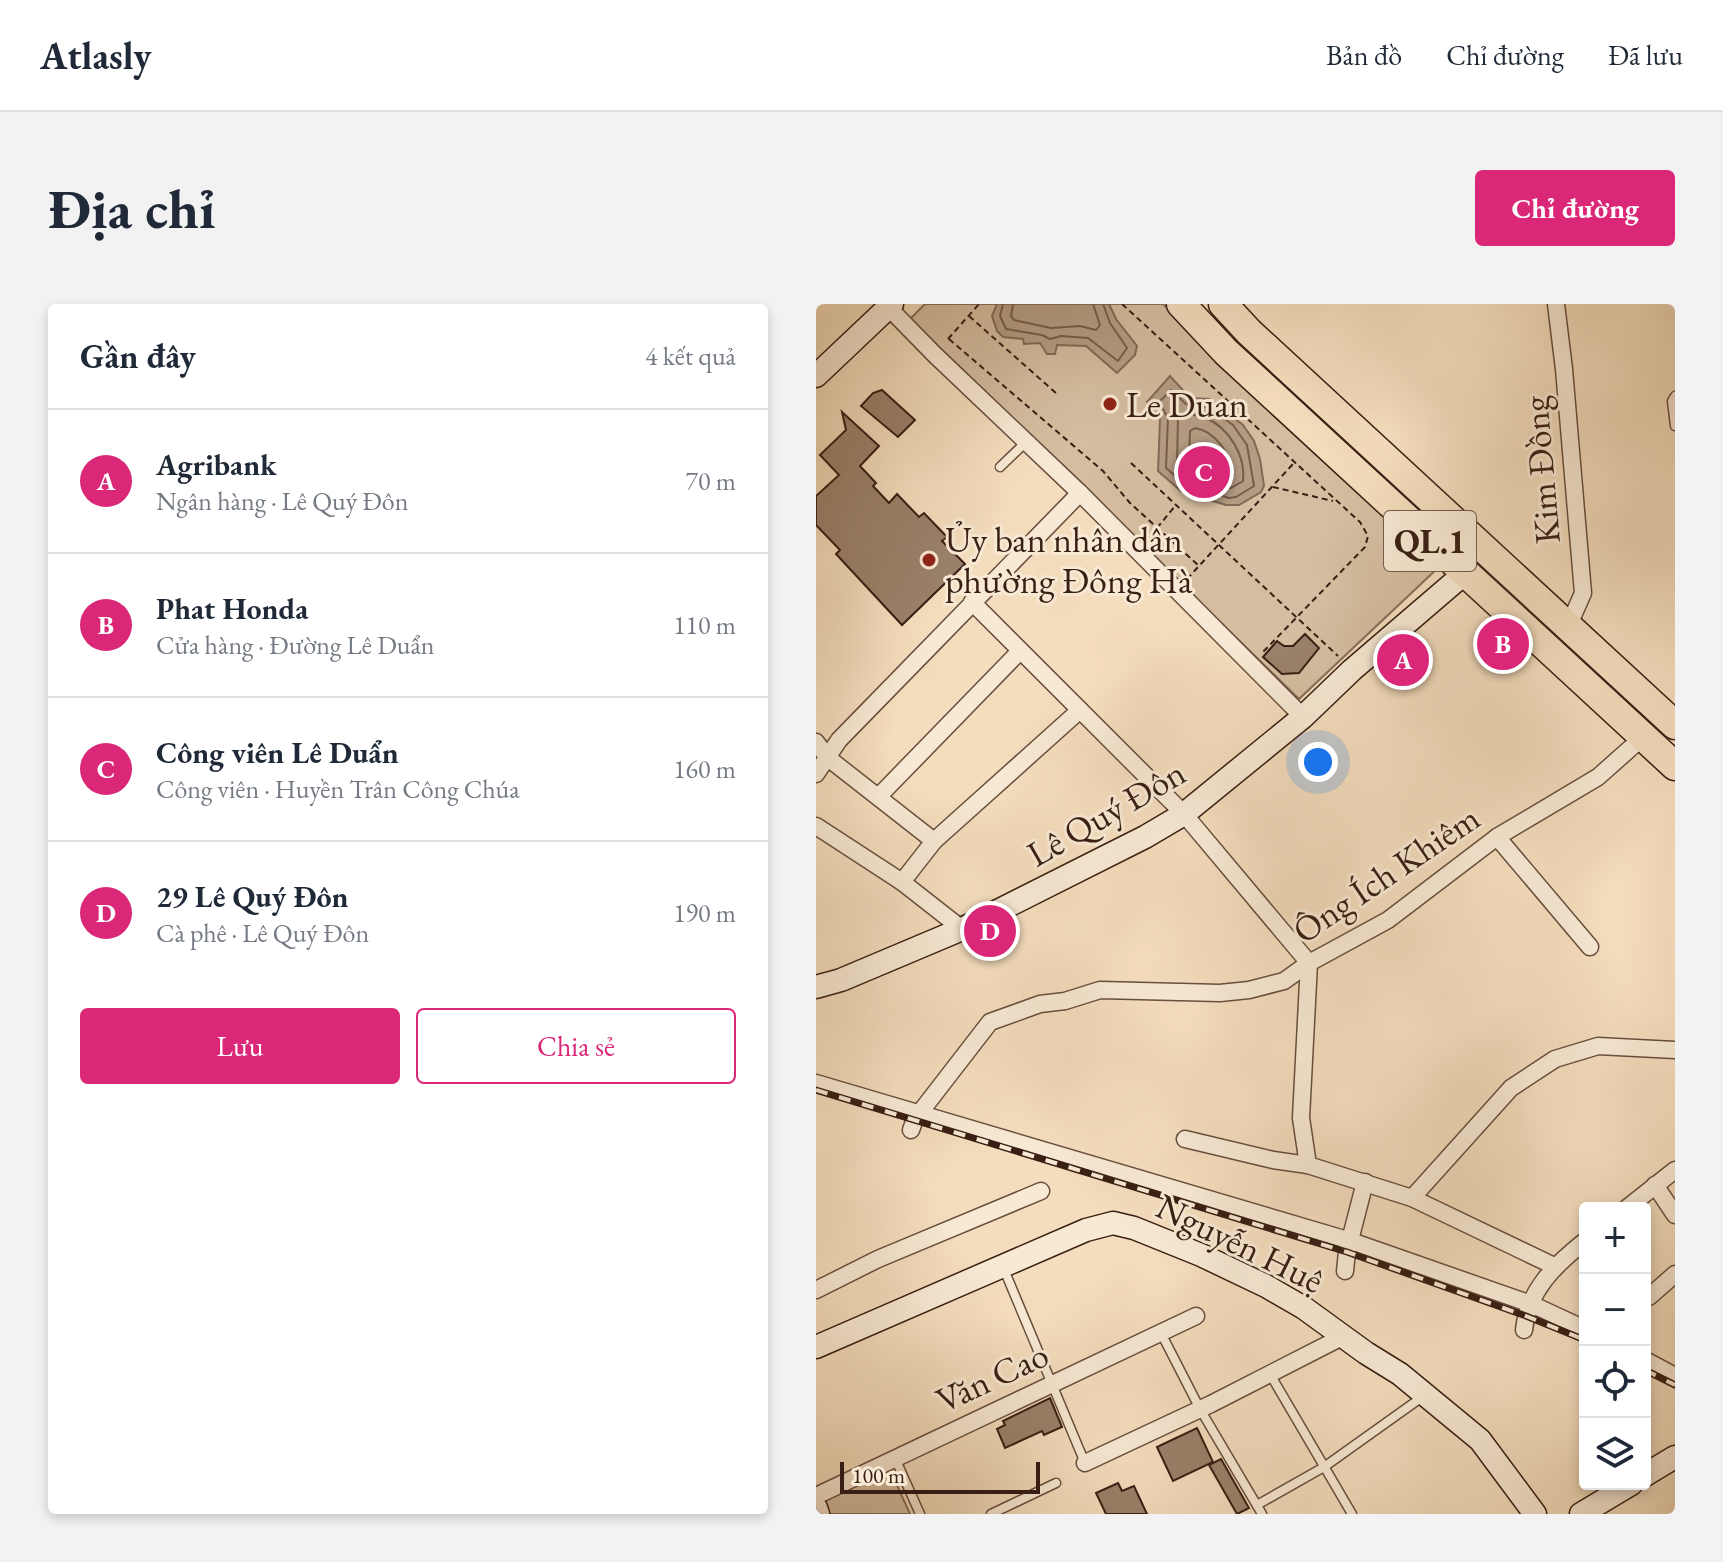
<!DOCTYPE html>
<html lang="vi">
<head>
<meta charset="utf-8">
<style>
	:root { --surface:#fff; --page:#f2f2f3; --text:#1f2937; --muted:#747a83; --line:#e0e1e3; --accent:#db2777 }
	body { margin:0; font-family:"EB Garamond",serif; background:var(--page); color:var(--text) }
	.controls { position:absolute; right:24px; bottom:24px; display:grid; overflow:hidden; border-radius:8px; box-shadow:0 4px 12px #0003 }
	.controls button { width:72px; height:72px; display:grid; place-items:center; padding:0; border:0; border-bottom:2px solid var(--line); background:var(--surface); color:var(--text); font:40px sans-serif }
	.scale { position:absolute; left:24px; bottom:20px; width:200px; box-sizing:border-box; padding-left:8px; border:4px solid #381e13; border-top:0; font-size:22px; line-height:28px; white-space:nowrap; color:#381e13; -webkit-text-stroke:6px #f8e9d4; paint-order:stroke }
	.you { position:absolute; left:502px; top:458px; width:28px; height:28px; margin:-20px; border:6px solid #fff; border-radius:50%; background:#1a73e8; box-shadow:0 0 0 12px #1a73e833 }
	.badge { display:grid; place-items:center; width:52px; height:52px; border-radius:50%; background:var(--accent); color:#fff; font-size:26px; font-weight:700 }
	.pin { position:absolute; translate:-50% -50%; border:4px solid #fff; box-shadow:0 2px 8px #0006 }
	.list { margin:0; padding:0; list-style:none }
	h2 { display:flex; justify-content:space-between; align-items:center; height:104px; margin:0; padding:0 32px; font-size:34px }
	h2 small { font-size:26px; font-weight:400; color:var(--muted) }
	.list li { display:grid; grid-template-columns:52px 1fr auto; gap:24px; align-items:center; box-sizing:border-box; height:144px; padding:0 32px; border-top:2px solid var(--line) }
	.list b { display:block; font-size:30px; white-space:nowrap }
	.list p { margin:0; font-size:26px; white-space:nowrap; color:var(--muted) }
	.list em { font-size:26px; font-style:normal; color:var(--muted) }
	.actions { display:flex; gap:16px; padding:24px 32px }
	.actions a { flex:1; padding:18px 0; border:2px solid var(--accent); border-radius:8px; text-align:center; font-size:28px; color:var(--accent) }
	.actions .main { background:var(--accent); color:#fff }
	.icon { flex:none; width:44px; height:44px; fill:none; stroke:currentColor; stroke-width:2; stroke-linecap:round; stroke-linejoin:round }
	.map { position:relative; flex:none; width:859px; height:1210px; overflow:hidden; border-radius:8px }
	header { display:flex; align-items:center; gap:48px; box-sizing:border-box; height:112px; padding:0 40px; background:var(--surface); border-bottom:2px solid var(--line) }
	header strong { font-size:38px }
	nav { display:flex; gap:44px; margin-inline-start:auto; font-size:28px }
	.intro { display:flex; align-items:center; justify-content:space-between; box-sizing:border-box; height:192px; padding:0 48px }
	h1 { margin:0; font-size:56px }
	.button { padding:20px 36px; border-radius:8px; background:var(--accent); color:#fff; font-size:28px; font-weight:700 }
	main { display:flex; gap:48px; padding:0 48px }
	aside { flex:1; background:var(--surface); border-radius:8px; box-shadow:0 4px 12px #0003 }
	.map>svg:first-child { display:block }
	.green { fill:#d4bda0; stroke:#866e5a; stroke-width:2 }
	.water { fill:#b49c83; stroke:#826a56; stroke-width:2 }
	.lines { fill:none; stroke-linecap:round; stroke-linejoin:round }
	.shore { stroke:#765d4b; stroke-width:2 }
	.building { fill:#9a816b; stroke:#381e13; stroke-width:2 }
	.lane-casing { stroke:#674e3e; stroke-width:11 }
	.street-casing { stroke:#674e3e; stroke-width:19 }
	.secondary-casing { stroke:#381e13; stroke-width:25 }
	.highway-casing { stroke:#381e13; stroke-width:31 }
	.path { stroke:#381e13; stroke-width:2; stroke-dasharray:6 4; stroke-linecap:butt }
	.lane { stroke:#f8e9d4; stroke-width:8 }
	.street { stroke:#f8e9d4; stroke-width:16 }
	.secondary { stroke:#f8e9d4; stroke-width:22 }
	.highway { stroke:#f4ddbd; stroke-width:28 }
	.rail-casing { stroke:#381e13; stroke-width:7 }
	.rail { stroke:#f8e9d4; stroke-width:4; stroke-dasharray:12; stroke-linecap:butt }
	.poi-dot { fill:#8f2418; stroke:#f8e9d4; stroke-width:3 }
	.labels { text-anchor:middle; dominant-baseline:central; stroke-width:6; stroke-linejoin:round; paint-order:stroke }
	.shield { fill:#f8e9d4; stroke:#725b4d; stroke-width:2 }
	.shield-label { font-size:34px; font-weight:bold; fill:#381e13 }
	.poi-label { font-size:36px; fill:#381e13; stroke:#f8e9d4; text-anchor:start }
	.street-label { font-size:36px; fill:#381e13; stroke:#f8e9d4 }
</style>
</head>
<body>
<header>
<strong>Atlasly</strong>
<nav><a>Bản đồ</a><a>Chỉ đường</a><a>Đã lưu</a></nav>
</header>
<div class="intro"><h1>Địa chỉ</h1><a class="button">Chỉ đường</a></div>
<main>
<aside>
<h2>Gần đây<small>4 kết quả</small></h2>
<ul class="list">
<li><span class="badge">A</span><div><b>Agribank</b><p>Ngân hàng · Lê Quý Đôn</p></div><em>70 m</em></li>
<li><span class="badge">B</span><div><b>Phat Honda</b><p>Cửa hàng · Đường Lê Duẩn</p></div><em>110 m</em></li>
<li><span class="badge">C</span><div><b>Công viên Lê Duẩn</b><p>Công viên · Huyền Trân Công Chúa</p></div><em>160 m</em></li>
<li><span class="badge">D</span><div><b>29 Lê Quý Đôn</b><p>Cà phê · Lê Quý Đôn</p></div><em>190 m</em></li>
</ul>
<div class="actions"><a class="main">Lưu</a><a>Chia sẻ</a></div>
</aside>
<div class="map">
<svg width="859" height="1210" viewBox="0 0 859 1210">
	<rect width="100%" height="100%" fill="#f4ddbd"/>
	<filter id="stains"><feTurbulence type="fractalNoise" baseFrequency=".0025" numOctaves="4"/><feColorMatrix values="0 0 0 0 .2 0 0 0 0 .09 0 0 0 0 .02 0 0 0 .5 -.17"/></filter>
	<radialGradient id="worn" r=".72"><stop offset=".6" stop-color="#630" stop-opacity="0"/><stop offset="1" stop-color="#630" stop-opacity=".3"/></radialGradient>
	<!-- green -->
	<g class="green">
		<polygon points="109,0 347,0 624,262 483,395 94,15"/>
		<polygon points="67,1168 76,1170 94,1210 7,1210 8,1198 27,1186"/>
	</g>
	<!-- water -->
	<g class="water">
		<polygon points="181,0 293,0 300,15 321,42 319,51 301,69 270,42 241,41 239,50 231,50 224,39 208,40 207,35 187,33 181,27 176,12"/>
		<polygon points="354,72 374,94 393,95 427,121 438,137 444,155 448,182 445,188 423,201 410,201 365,187 342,167 344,115 331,98"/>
	</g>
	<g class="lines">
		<!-- shore -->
		<g class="shore">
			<polyline points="187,0 184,12 190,25 226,31 234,35 245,32 272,34 302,57 311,44 294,19 287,0"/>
			<polyline points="197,0 195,12 198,16 235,24 264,22 280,26 284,21 277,0"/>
			<polygon points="355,86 370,100 392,103 417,121 431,141 438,182 420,193 413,194 369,180 350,164 352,114 343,98"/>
			<path d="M 364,110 C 372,111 383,110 390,114 C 413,124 430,152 427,177 L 415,184 C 395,177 378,175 361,160 L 362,113 Z"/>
			<path d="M 379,124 C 398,127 417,150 414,169 L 392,166 L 373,155 L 374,127 Z"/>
		</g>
	</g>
	<!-- building -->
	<g class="building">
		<polygon points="66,86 99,116 82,133 45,102 57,89"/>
		<polygon points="26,108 63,142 44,162 60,179 57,182 73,199 81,190 103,213 108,209 131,233 126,237 149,260 86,321 20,250 24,246 0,221 0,192 23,171 4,151 30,126"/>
		<polygon points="489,330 503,344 483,369 466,370 447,353 461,337 468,342 477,342"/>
		<polygon points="234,1094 246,1123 228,1131 226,1127 189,1144 181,1125 189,1121 187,1117"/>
		<polygon points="381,1124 397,1158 357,1177 341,1143"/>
		<polygon points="405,1155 433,1204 421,1210 393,1161"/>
		<polygon points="302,1179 306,1187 318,1182 331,1210 290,1210 280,1189"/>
	</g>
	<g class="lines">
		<!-- lane casing -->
		<g class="lane-casing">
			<g id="lane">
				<polyline points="859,92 856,97 859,122"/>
				<polyline points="184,163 210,138"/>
				<polyline points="187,963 269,1159"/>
				<polyline points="345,1029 384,1105 446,1210"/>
				<polyline points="454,1070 536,1210"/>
				<polyline points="79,1154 104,1210"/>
				<polyline points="441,1201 508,1163 609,1091"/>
				<polyline points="175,1210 240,1179"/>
			</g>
		</g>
		<!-- street casing -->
		<g class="street-casing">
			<g id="street">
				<polyline points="740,0 748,65 767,289 752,323"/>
				<polyline points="72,3 119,51 264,189 487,413"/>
				<polyline points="156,298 368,510 493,659 485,814 492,861 596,894 738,962"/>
				<polyline points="0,438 12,454 118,537"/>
				<polyline points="0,470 23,436 264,189"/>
				<polyline points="63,492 204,347"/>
				<polyline points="0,522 86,578 146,625"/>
				<polyline points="681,533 774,643"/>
				<polyline points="86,578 118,537 264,406"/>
				<polyline points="0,779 535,937 715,1000 769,1025"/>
				<polyline points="95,826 99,815 174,718 224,700 249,697 284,686 404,689 433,686 468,677 493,659 572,616 681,533 782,473 827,433"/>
				<polyline points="369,835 457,856 492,861"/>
				<polyline points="839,881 859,911"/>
				<polyline points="596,894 695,784 739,755 782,742 859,746"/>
				<polyline points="811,904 859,866"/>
				<polyline points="529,967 531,948 549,878"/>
				<polyline points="0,986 62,955 225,887"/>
				<polyline points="833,993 859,970"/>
				<path d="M 708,1026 C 712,986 739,961 769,937"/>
				<polyline points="829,1056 859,1072"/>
				<polyline points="269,1159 395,1100 528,1032"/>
				<polyline points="0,1192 380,1012"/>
			</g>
		</g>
		<!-- secondary casing -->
		<g class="secondary-casing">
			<g id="secondary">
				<polyline points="0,72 76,0"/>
				<polyline points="0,683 25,676 146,625 329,533 368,510 487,413 536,366 649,269"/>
				<polyline points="0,1043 270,926 297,919 318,924 385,951 450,982 488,1004 550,1049 584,1070 664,1136 719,1210"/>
				<polyline points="829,1171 859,1153"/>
				<polyline points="0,1204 2,1210"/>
				<polyline points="765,1210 815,1180"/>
			</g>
		</g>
		<!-- highway casing -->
		<g class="highway-casing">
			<g id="highway">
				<polyline points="365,0 410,48 859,462"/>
				<polyline points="407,0 433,28 859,421"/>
			</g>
		</g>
		<!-- path -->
		<g class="path">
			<polyline points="306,0 544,218 552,232 549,243 446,349"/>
			<polyline points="153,12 240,89"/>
			<polyline points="132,35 163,0"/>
			<polyline points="133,35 287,167 314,199 383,262"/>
			<polyline points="315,159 522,352"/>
			<polyline points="457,183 517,197"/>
			<polyline points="341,224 359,202"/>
			<polyline points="371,275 477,160"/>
		</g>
		<!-- lane -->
		<use href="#lane" class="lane"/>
		<!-- street -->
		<use href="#street" class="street"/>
		<!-- secondary -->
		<use href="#secondary" class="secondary"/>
		<!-- highway -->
		<use href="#highway" class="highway"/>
		<!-- rail casing -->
		<g class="rail-casing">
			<g id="rail">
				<polyline points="0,786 531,948 710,1012 769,1036"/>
				<polyline points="829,1066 859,1081"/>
			</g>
		</g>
		<!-- rail -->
		<use href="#rail" class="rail"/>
	</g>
	<!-- markers -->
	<g class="poi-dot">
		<circle cx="294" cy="100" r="8"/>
		<circle cx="113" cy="256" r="8"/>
	</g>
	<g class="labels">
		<!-- shield labels -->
		<rect class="shield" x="568" y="207" width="92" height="60" rx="6"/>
		<g class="shield-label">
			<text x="614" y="237">QL.1</text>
		</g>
		<!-- poi labels -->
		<g class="poi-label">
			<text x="310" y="100">Le Duan</text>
			<text x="129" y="235">Ủy ban nhân dân<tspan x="129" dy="41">phường Đông Hà</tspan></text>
		</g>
		<!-- street labels -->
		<g class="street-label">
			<text transform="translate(725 166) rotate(-95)">Kim Đồng</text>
			<text transform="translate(290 509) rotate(-30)">Lê Quý Đôn</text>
			<text transform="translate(570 570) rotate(-34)">Ông Ích Khiêm</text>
			<text transform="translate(424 939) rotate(26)">Nguyễn Huệ</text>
			<text transform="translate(176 1073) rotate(-25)">Văn Cao</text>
		</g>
	</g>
	<rect width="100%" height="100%" filter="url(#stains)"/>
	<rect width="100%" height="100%" fill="url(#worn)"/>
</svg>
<div class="controls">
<button>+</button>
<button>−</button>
<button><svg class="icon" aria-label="locate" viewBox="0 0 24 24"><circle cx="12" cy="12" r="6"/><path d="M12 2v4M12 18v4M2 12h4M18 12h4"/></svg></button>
<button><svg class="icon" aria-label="layers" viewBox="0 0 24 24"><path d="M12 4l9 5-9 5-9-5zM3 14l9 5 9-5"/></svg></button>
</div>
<div class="scale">100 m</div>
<div class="you"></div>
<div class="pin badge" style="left:587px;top:356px">A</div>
<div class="pin badge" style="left:687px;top:340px">B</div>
<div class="pin badge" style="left:388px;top:168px">C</div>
<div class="pin badge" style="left:174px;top:627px">D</div>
</div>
</main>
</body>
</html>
